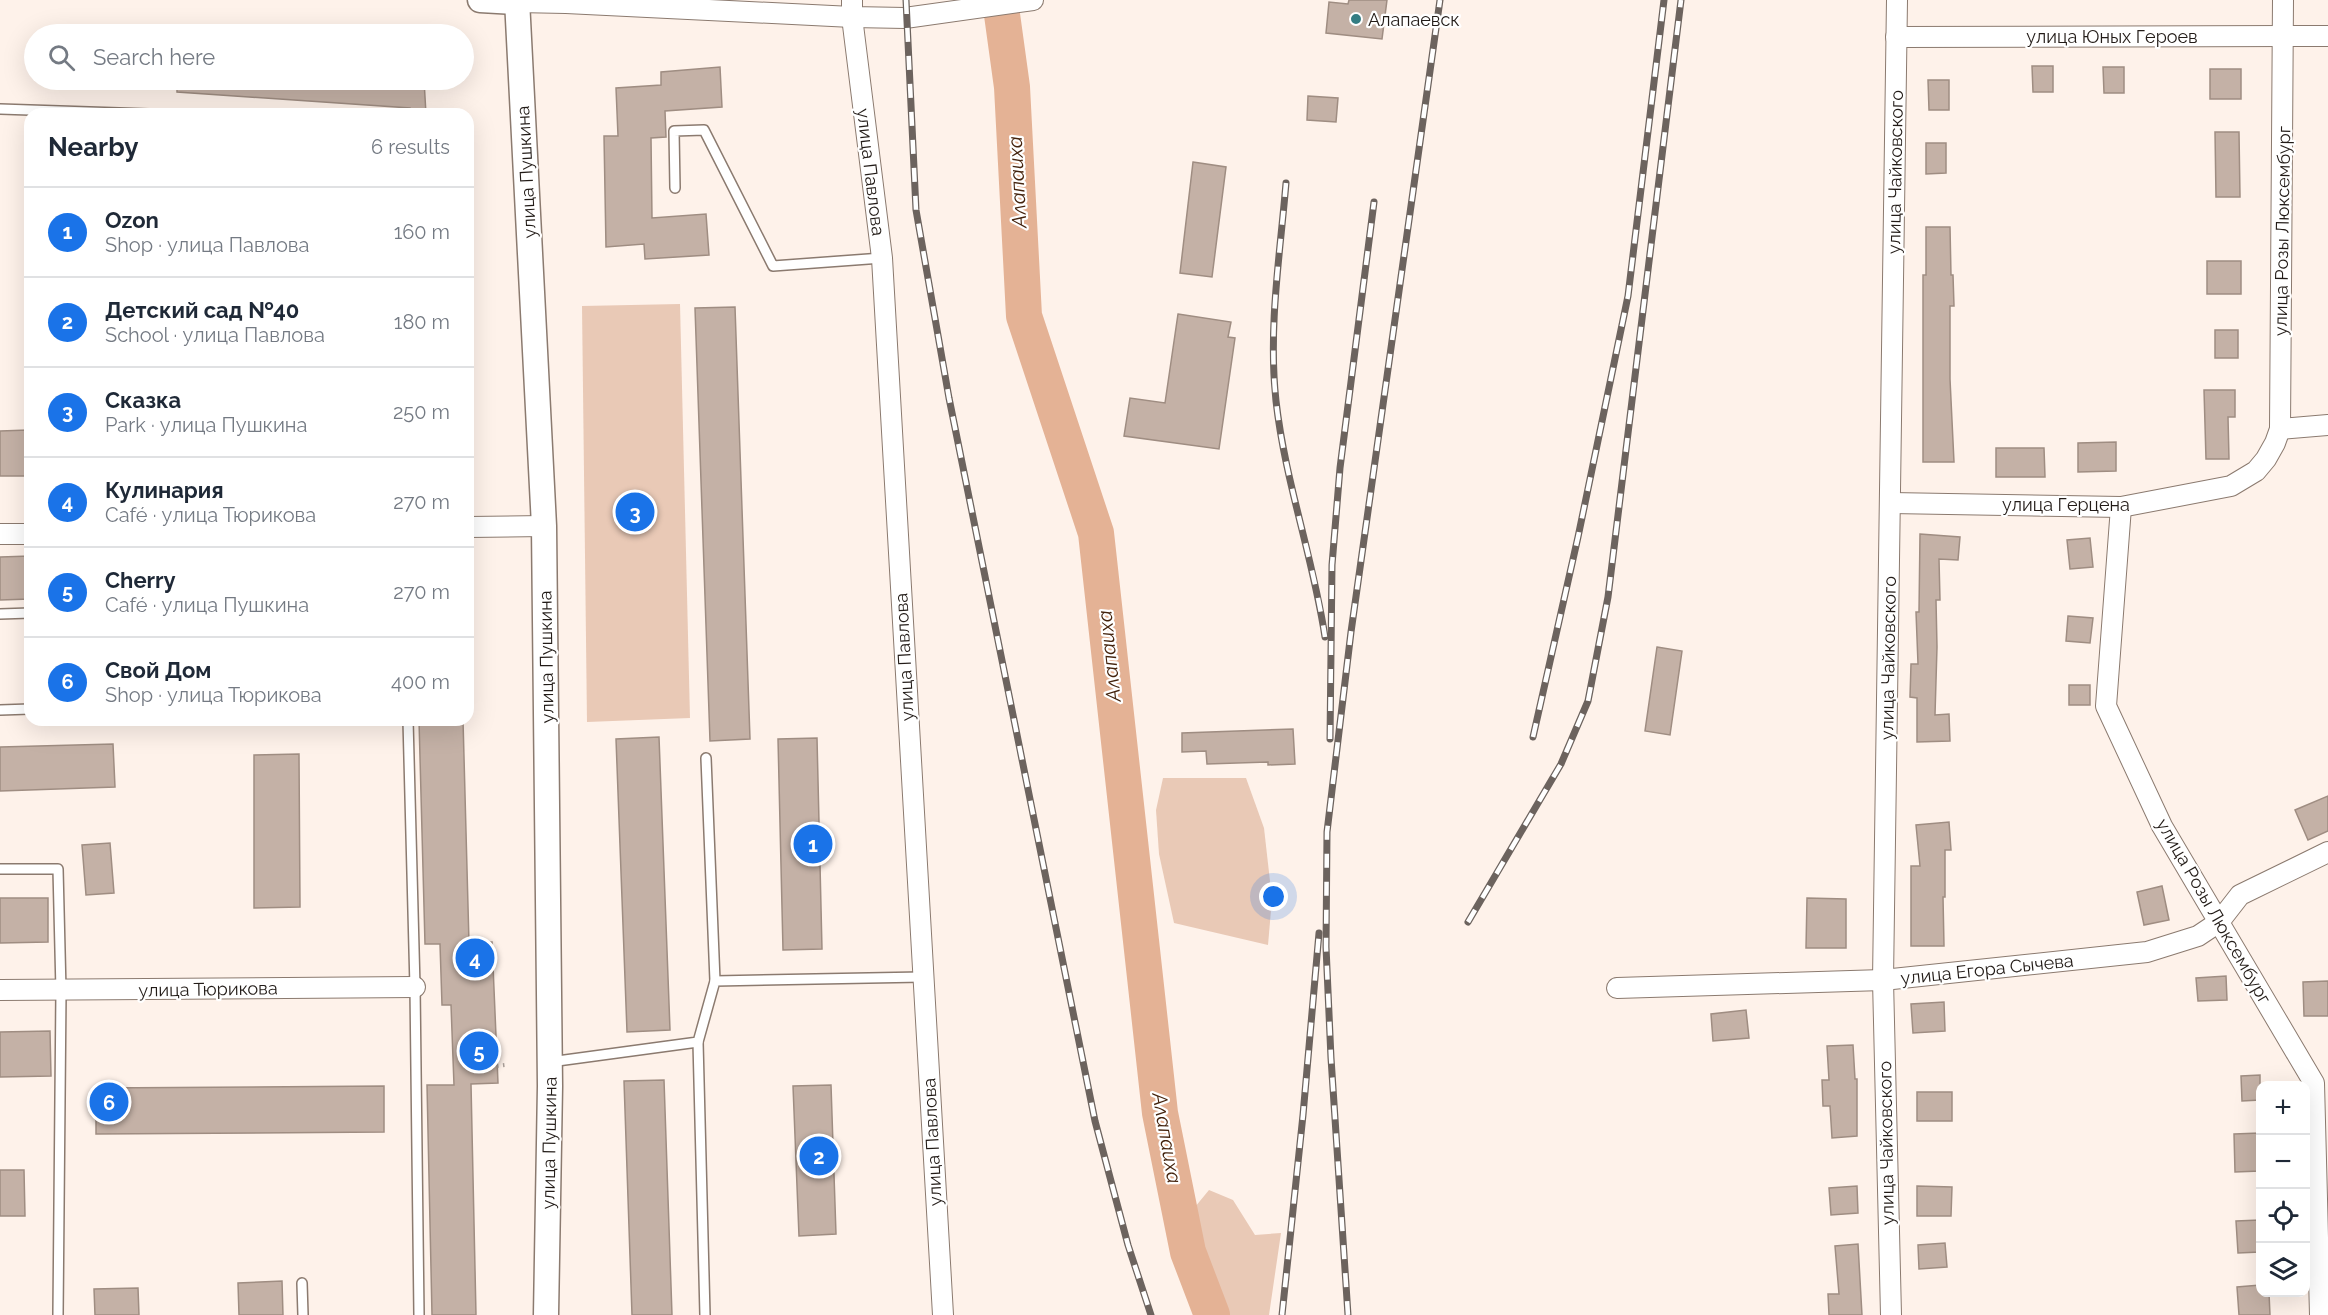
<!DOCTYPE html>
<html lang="en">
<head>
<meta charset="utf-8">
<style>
	:root { --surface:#fff; --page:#f2f2f3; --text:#1f2937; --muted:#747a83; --line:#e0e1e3; --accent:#1a73e8 }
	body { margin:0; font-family:Raleway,sans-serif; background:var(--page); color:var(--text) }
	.controls { position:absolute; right:18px; bottom:18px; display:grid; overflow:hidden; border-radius:12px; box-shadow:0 6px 24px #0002 }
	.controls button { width:54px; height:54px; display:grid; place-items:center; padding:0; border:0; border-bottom:2px solid var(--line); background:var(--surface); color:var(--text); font:30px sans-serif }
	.you { position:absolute; left:1274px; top:897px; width:21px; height:21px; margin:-15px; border:4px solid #fff; border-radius:50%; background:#1a73e8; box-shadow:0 0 0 9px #1a73e833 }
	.badge { display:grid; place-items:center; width:39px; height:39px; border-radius:50%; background:var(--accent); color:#fff; font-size:20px; font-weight:700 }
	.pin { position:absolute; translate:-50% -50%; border:3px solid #fff; box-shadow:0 2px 6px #0006 }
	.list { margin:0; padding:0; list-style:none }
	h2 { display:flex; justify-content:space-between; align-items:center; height:78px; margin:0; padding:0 24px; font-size:26px }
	h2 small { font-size:20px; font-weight:400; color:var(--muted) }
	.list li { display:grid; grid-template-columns:39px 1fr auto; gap:18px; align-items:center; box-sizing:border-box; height:90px; padding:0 24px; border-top:2px solid var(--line) }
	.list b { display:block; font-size:22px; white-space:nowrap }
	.list p { margin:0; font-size:20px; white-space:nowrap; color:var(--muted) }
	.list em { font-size:20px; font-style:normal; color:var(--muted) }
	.icon { flex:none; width:33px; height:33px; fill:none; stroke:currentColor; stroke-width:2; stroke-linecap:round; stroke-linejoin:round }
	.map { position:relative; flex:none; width:2328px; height:1315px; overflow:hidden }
	.search { position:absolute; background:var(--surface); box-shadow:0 6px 24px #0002; left:24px; top:24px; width:450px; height:66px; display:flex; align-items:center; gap:15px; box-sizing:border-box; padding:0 21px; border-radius:33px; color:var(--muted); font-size:22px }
	.panel { position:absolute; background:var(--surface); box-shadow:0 6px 24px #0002; left:24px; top:108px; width:450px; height:618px; border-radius:18px }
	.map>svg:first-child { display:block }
	.green { fill:#e9c9b6 }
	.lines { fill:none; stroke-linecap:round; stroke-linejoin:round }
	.river { stroke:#e4b295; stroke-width:36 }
	.building { fill:#c4b1a6; stroke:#9f8d82; stroke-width:1.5 }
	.service-casing { stroke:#8b7a6f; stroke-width:12 }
	.minor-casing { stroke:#8b7a6f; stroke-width:22 }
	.tertiary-casing { stroke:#8b7a6f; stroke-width:27 }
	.path { stroke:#a89e98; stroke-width:4; stroke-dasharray:1.5 4.5; stroke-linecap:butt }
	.service { stroke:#fff; stroke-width:9 }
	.minor { stroke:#fff; stroke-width:20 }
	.tertiary { stroke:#fff; stroke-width:24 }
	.rail-casing { stroke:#6c635e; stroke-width:7 }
	.rail { stroke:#fff; stroke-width:4.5; stroke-dasharray:14; stroke-linecap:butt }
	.poi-dot { fill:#347d83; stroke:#fff; stroke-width:2 }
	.labels { text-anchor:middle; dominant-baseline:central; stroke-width:4.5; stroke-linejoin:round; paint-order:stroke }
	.poi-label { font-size:18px; fill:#221b17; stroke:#fff; text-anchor:start }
	.street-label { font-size:18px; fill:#221b17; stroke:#fff }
	.water-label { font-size:20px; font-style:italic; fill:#44230d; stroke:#fff }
</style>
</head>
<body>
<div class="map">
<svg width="2328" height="1315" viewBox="0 0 2328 1315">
	<rect width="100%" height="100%" fill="#fef2ea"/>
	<!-- green -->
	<g class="green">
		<polygon points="680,304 690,718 587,722 582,306"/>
		<polygon points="1163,778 1246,778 1264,828 1272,899 1268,945 1174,923 1159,854 1156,810"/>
		<polygon points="1209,1190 1233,1200 1255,1235 1281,1233 1269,1315 1223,1315 1213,1296 1195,1207"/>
	</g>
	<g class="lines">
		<!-- river -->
		<polyline class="river" points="1000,0 1012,87 1024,316 1096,533 1160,1113 1188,1252 1212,1315"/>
	</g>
	<!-- building -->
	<g class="building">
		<polygon points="1349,0 1387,0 1382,39 1326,33 1329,2 1348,4"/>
		<polygon points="2032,66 2053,66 2053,92 2033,92"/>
		<polygon points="720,67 722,107 665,111 666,137 651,138 652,218 706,214 709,255 645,259 644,244 606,247 604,136 618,136 616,88 661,85 661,72"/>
		<polygon points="2103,67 2124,67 2124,93 2104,93"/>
		<rect x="2210" y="69" width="31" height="30"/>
		<polygon points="177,80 424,80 426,114 410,114 410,108 177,92"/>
		<polygon points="1928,80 1949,80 1949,110 1929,110"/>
		<polygon points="1308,96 1338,98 1336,122 1307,120"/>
		<polygon points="2215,132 2239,132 2240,197 2216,197"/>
		<polygon points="1926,143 1946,143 1946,173 1926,174"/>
		<polygon points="1193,162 1226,167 1212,277 1180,273"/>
		<polygon points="1926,227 1950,227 1951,275 1953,275 1954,306 1950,306 1950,379 1954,462 1923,462 1923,275 1926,275"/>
		<rect x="2207" y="261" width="34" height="33"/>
		<polygon points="735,307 750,739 710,741 695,308"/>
		<polygon points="1178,314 1231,322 1228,337 1235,338 1219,449 1124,436 1130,398 1165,403"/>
		<rect x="2215" y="330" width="23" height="28"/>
		<polygon points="2204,390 2235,390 2235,417 2228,417 2229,459 2206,459"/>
		<polygon points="28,430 29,476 0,476 0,431"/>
		<polygon points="2116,442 2116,471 2078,472 2078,443"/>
		<polygon points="1996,448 2044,448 2045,477 1996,477"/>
		<polygon points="1920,534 1960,537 1958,560 1939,559 1940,600 1936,600 1937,647 1935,715 1949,714 1950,741 1917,742 1917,698 1910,697 1911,664 1918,664 1916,612 1919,612"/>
		<polygon points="2090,538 2093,567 2070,569 2067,540"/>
		<polygon points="30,556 30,599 0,600 0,557"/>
		<polygon points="2068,616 2093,618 2090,643 2066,641"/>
		<polygon points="1657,647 1682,651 1670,735 1645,731"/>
		<rect x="2069" y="685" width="21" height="20"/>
		<polygon points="419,720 463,720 469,943 492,942 498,1083 471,1084 476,1315 432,1315 427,1085 454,1085 451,1005 442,1005 440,944 425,944"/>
		<polygon points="1293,729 1295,764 1268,765 1268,762 1207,764 1206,751 1182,752 1182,733"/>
		<polygon points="659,737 670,1030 627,1032 616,739"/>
		<polygon points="817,738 822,949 783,950 778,739"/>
		<polygon points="113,744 115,787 0,791 0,747"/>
		<polygon points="299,754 300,907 254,908 254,755"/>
		<polygon points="2328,796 2328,831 2308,840 2295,810"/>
		<polygon points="1949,822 1951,850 1945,850 1945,897 1943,897 1944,946 1911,946 1911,866 1920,866 1916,825"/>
		<polygon points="110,843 114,893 86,895 82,845"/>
		<polygon points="2162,886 2169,920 2144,925 2137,892"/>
		<polygon points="0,898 48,898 48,942 0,943"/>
		<polygon points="1807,898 1846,899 1846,948 1806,948"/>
		<polygon points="2226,976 2227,1000 2198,1001 2196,978"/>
		<polygon points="2328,981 2328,1016 2304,1016 2303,982"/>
		<polygon points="1944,1002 1945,1031 1913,1033 1911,1004"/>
		<polygon points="1746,1010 1749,1038 1713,1041 1711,1014"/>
		<polygon points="50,1031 51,1076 0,1077 0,1032"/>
		<polygon points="1853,1045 1855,1079 1857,1079 1857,1136 1832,1138 1830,1106 1823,1106 1822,1080 1829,1080 1827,1046"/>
		<polygon points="2260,1075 2260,1100 2242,1101 2241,1076"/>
		<polygon points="664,1080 672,1315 632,1315 624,1081"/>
		<polygon points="831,1085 836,1234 799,1236 793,1086"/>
		<polygon points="384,1086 384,1132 96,1134 96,1088"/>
		<rect x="1917" y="1092" width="35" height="29"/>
		<polygon points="2260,1133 2260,1171 2235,1172 2234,1134"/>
		<polygon points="0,1170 24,1170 25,1216 0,1216"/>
		<polygon points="1857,1186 1858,1213 1831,1215 1829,1188"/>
		<polygon points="1917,1186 1952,1187 1951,1216 1917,1216"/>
		<polygon points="2260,1220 2260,1252 2238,1253 2236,1221"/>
		<polygon points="1945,1243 1947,1267 1919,1269 1918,1245"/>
		<polygon points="1858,1244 1862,1315 1829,1315 1828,1294 1839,1294 1835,1246"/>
		<polygon points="282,1281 283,1315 239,1315 238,1283"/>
		<polygon points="2260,1285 2260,1293 2269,1293 2270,1315 2239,1315 2237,1287"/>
		<polygon points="138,1288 139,1315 95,1315 94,1289"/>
	</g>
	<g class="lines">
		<!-- service casing -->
		<g class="service-casing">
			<g id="service">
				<polyline points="0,109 149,114"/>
				<polyline points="675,188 674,131 704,130 773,266 882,258"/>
				<polyline points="0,614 30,613"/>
				<polyline points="0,710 30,709"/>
				<polyline points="408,720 415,987 419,1315"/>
				<polyline points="706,758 715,981"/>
				<polyline points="0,869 58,869 61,991 58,1315"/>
				<polyline points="698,1042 705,1315"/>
				<polyline points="550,1062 698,1042 715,981 922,977"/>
				<polyline points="302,1283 303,1315"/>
			</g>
		</g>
		<!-- minor casing -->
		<g class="minor-casing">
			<g id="minor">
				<polyline points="852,0 852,17 882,258 943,1315"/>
				<polyline points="517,2 566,3 852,17 905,18 1033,0"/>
				<polyline points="1896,37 2328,36"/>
				<polyline points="2280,429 2328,425"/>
				<polyline points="1891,503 2121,507 2231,486 2256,471 2266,459 2275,443 2280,429 2283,0"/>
				<polyline points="2121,507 2106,706 2162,826 2314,1083 2320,1315"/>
				<polyline points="468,527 544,526"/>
				<polyline points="0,534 30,534"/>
				<polyline points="1617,988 1883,980 2147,952 2198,936 2219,922 2240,895 2328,852"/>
				<polyline points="0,990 415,987"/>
				<polyline points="1891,1315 1883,980 1897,0"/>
			</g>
		</g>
		<!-- tertiary casing -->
		<g class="tertiary-casing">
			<g id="tertiary">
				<polyline points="480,0 517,2"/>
				<polyline points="517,0 544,526 550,1086 546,1315"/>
			</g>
		</g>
		<!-- path -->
		<polyline class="path" points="497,1066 505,1065"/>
		<!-- service -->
		<use href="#service" class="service"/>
		<!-- minor -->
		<use href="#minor" class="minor"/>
		<!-- tertiary -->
		<use href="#tertiary" class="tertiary"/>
		<!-- rail casing -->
		<g class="rail-casing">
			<g id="rail">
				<polyline points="906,0 916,210 949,398 1095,1121 1128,1245 1151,1315"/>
				<path d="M 1286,183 C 1280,255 1268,328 1276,401 C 1285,481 1313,557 1325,637"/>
				<polyline points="1533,737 1578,537 1628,296 1664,0"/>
				<polyline points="1330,739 1332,565 1340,468 1374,202"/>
				<polyline points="1468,922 1561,764 1588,701 1608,597 1681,0"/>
				<polyline points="1282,1315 1303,1115 1319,933"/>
				<polyline points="1348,1315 1331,1058 1326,947 1327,832 1351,632 1440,0"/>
			</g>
		</g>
		<!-- rail -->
		<use href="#rail" class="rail"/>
	</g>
	<!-- markers -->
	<circle class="poi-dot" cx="1356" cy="19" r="6"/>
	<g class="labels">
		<!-- poi labels -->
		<g class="poi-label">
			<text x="1368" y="19">Алапаевск</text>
		</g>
		<!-- street labels -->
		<g class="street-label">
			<text x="2112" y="36">улица Юных Героев</text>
			<text transform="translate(526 172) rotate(-93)">улица Пушкина</text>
			<text transform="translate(871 172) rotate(83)">улица Павлова</text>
			<text transform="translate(1895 172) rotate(-89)">улица Чайковского</text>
			<text transform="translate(2282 231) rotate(-89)">улица Розы Люксембург</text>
			<text x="2066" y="504">улица Герцена</text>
			<text transform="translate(546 657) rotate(-91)">улица Пушкина</text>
			<text transform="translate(904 657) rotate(-93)">улица Павлова</text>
			<text transform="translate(1888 658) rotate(-89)">улица Чайковского</text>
			<text transform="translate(2214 911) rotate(60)">улица Розы Люксембург</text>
			<text transform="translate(1987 969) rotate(-6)">улица Егора Сычева</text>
			<text transform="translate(208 989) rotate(-1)">улица Тюрикова</text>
			<text transform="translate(932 1142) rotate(-93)">улица Павлова</text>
			<text transform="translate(549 1143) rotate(-89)">улица Пушкина</text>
			<text transform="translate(1886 1143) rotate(-91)">улица Чайковского</text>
		</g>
		<!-- water labels -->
		<g class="water-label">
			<text transform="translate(1017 182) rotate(-93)">Алапаиха</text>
			<text transform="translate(1109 656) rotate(-96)">Алапаиха</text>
			<text transform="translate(1167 1138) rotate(80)">Алапаиха</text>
		</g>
	</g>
</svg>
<div class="controls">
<button>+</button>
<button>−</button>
<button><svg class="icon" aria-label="locate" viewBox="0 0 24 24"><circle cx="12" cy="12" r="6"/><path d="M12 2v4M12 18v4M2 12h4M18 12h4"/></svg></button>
<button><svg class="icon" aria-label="layers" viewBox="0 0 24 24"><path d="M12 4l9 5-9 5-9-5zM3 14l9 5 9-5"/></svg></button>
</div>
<div class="you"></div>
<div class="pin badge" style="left:813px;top:844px">1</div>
<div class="pin badge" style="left:819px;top:1156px">2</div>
<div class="pin badge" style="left:635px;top:512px">3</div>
<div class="pin badge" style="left:475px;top:958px">4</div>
<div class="pin badge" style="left:479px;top:1051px">5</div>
<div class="pin badge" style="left:109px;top:1102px">6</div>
<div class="search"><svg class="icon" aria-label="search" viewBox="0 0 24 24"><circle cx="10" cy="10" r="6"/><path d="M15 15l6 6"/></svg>Search here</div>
<section class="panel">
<h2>Nearby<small>6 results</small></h2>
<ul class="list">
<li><span class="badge">1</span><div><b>Ozon</b><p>Shop · улица Павлова</p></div><em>160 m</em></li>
<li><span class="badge">2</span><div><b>Детский сад №40</b><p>School · улица Павлова</p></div><em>180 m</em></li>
<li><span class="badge">3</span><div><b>Сказка</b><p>Park · улица Пушкина</p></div><em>250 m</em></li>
<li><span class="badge">4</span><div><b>Кулинария</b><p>Café · улица Тюрикова</p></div><em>270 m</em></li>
<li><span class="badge">5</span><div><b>Cherry</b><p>Café · улица Пушкина</p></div><em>270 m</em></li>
<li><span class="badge">6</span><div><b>Свой Дом</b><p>Shop · улица Тюрикова</p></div><em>400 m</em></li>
</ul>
</section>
</div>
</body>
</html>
